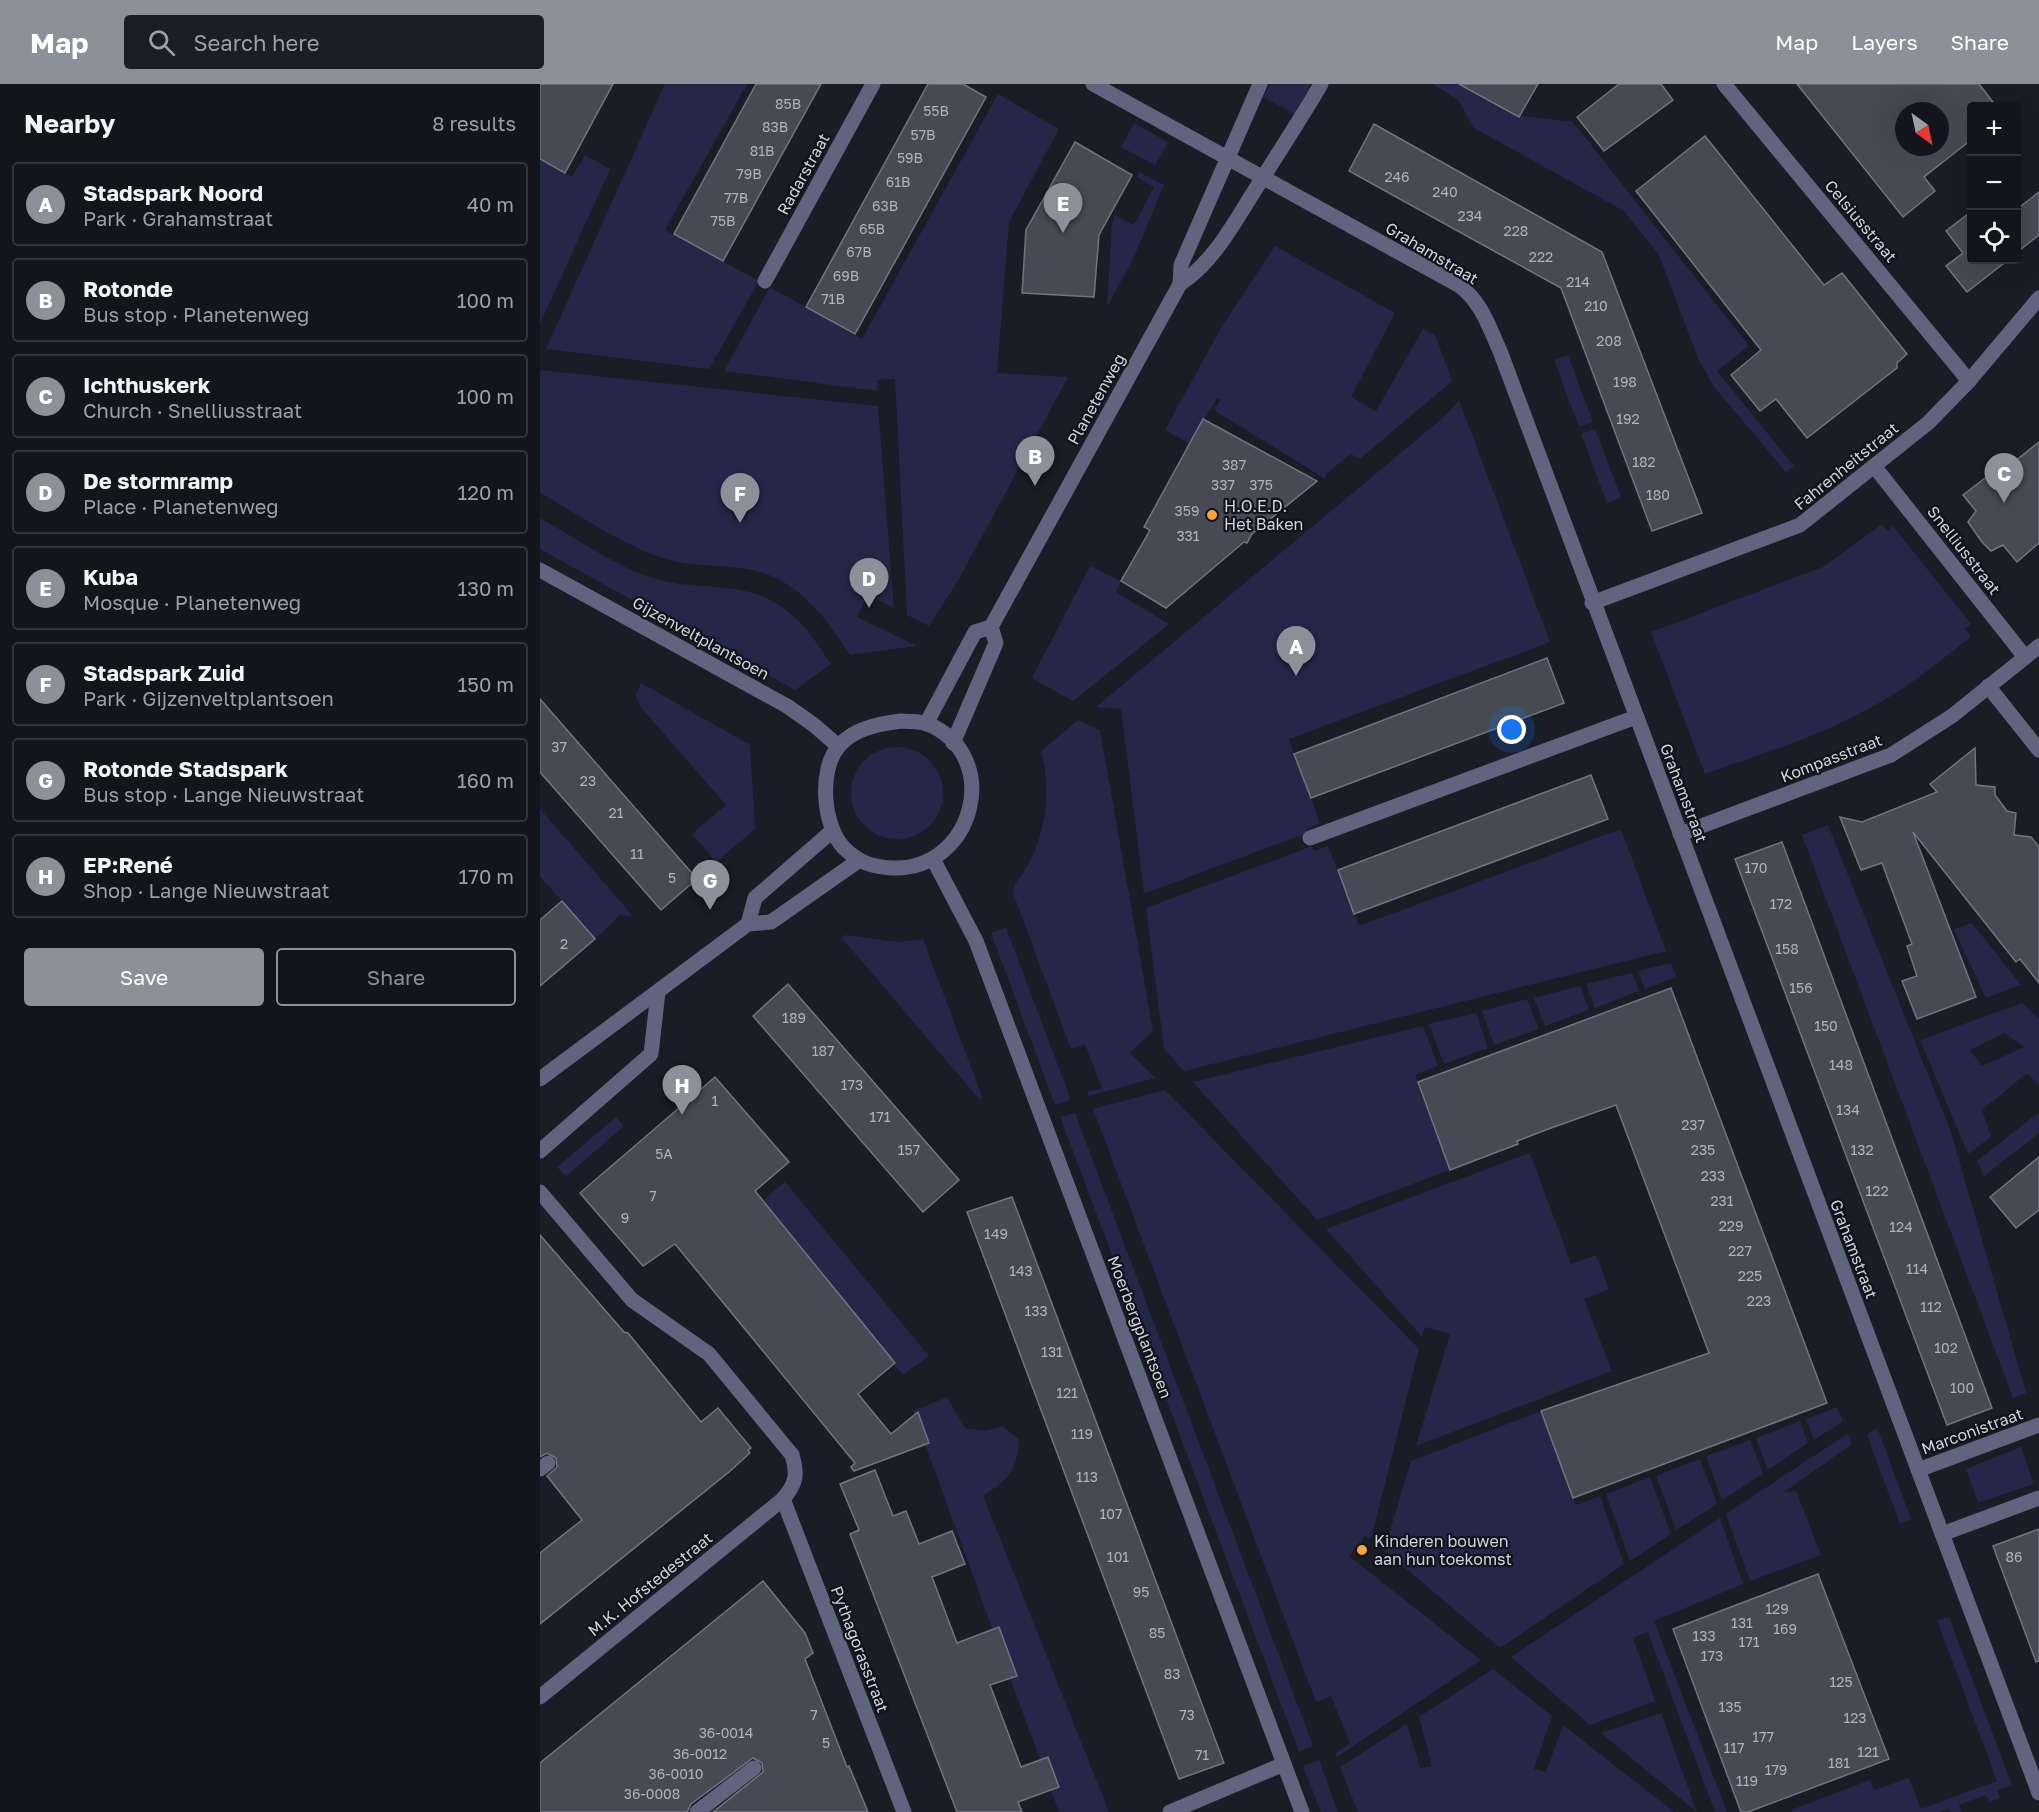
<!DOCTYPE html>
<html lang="en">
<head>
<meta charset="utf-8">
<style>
	:root { --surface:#14151c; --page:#1d1e25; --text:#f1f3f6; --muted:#9d9fa3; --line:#33343b; --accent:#8c9099 }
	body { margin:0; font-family:"Golos Text",sans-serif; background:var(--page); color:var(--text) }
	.controls { position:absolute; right:18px; top:18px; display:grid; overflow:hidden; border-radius:6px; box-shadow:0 6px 24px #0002 }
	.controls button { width:54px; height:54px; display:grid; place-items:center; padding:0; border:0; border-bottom:2px solid var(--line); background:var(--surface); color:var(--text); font:30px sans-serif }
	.compass { position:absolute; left:1355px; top:18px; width:54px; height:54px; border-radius:50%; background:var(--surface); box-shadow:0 6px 24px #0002; rotate:147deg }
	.you { position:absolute; left:972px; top:646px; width:21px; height:21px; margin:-15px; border:4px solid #fff; border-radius:50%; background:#1a73e8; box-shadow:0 0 0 9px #1a73e833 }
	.badge { display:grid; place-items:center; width:39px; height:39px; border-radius:50%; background:var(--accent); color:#fff; font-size:20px; font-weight:700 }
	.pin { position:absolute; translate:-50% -50px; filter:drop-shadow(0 2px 3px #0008) }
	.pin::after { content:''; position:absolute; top:32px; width:21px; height:18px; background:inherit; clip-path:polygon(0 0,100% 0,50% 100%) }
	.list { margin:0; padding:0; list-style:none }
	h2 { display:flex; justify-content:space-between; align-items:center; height:78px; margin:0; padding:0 24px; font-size:26px }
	h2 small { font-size:20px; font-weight:400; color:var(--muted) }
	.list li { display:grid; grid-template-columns:39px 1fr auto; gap:18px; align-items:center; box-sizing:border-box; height:84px; margin:0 12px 12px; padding:0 12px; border:2px solid var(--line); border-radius:6px }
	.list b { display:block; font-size:22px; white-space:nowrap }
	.list p { margin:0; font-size:20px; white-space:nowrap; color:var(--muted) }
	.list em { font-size:20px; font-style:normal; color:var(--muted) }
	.actions { display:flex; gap:12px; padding:18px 24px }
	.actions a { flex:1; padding:14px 0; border:2px solid var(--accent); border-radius:6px; text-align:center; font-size:21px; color:var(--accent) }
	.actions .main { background:var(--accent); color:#fff }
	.icon { flex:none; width:33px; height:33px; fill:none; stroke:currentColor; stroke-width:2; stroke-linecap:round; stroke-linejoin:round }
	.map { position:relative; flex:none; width:1499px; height:1728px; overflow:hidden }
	header { display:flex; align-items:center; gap:36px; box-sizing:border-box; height:84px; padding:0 30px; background:var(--accent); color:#fff }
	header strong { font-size:28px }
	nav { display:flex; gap:33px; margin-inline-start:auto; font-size:21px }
	.search { width:420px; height:54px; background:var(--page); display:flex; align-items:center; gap:15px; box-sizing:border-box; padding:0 21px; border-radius:6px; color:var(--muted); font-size:22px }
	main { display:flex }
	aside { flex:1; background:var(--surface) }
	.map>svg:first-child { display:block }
	.green { fill:#242748; fill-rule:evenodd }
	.building { fill:#474955; stroke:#717481; stroke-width:1.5; fill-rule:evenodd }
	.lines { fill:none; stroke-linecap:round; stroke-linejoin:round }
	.minor { stroke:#60647e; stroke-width:15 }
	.poi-dot { fill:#f4a443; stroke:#11131c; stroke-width:2 }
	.labels { text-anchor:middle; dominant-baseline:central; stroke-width:4.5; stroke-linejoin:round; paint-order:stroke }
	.number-label { font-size:14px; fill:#b0b1ba }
	.street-label { font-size:16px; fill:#d3d4dc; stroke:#11131c }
	.poi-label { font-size:16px; fill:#d3d4dc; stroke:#11131c; text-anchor:start }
</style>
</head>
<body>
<header>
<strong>Map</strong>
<div class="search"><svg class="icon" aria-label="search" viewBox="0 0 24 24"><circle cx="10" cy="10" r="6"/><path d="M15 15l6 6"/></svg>Search here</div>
<nav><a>Map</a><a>Layers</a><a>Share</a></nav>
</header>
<main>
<aside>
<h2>Nearby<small>8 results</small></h2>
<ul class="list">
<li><span class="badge">A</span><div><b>Stadspark Noord</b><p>Park · Grahamstraat</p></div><em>40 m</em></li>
<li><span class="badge">B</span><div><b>Rotonde</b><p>Bus stop · Planetenweg</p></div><em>100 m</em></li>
<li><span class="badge">C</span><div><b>Ichthuskerk</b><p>Church · Snelliusstraat</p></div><em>100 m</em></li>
<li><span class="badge">D</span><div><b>De stormramp</b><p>Place · Planetenweg</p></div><em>120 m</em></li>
<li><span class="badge">E</span><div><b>Kuba</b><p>Mosque · Planetenweg</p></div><em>130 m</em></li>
<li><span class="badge">F</span><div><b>Stadspark Zuid</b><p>Park · Gijzenveltplantsoen</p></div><em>150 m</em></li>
<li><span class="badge">G</span><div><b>Rotonde Stadspark</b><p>Bus stop · Lange Nieuwstraat</p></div><em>160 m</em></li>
<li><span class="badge">H</span><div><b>EP:René</b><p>Shop · Lange Nieuwstraat</p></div><em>170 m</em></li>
</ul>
<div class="actions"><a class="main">Save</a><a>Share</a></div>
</aside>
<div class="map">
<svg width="1499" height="1728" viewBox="0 0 1499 1728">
	<rect width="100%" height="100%" fill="#1a1c26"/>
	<!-- green -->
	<g class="green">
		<polygon points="125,0 207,0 125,146 219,197 169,285 6,265"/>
		<polygon points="730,0 771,0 754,30 723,13"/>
		<polygon points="893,0 919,0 977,31 1033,38 1209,262 1177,287 1254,382 1246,388 1175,304 1159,277 1119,171 1084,127 934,44 919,17"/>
		<polygon points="458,10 519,45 469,138 457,289 528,293 419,495 389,542 367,531 355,295 337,296 338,307 184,287 230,203 322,255"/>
		<polygon points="594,39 628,58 615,81 581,63"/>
		<polygon points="45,71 70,85 0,240 0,75 32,93"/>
		<polygon points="599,88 624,101 593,175 567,223 572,139 575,131 594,141 614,103 597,93"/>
		<polygon points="735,162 855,229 811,313 836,327 883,245 895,251 912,297 820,375 811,370 787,389 785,395 674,326 680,316 677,314 650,360 625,346 681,244"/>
		<polygon points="1028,271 1053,338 1039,343 1014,276"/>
		<path d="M 0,286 L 338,322 L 354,524 L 328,511 L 317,533 L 377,562 L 310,571 C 282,528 254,490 199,484 C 175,481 149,482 126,475 C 84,462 39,431 0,409 Z"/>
		<polygon points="919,316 1010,558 749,655 780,739 766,745 767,749 604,810 581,625 556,623 905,332"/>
		<polygon points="1055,345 1081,413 1067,419 1041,350"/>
		<path d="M 0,434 C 34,453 77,483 113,494 C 133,501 155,501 176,503 C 237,507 259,531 291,580 L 255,606 L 0,465 Z"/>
		<path d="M 1342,440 L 1348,447 L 1353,442 L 1431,540 L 1425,545 L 1431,553 C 1398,578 1367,605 1330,624 C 1279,653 1220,670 1165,690 L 1111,548 L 1283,483 Z"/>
		<polygon points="550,482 581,497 576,508 629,540 533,617 492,594"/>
		<polygon points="101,599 210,661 215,745 176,778 152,750 186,721 99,621 96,611"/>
		<path d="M 538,636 L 560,646 L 613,947 L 590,969 L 615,994 L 548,1012 L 547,1008 L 562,1004 L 545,960 L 531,965 L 473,809 C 474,797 483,791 488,781 C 507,744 511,707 501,667 Z"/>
		<circle cx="357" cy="709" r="46"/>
		<polygon points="0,725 93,832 80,831 55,855 0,792"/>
		<polygon points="1288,741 1411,1048 1486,1309 1473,1314 1262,751"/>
		<polygon points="1081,745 1126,867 644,987 624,965 606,824 772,762 774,767 788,762 819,842"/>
		<polygon points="1432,839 1481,901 1446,914 1414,845"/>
		<polygon points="466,844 531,1016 515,1021 451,849"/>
		<polygon points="305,851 357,858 383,855 443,1015 440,1016 302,854"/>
		<polygon points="1131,879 1136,893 1105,905 1098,887"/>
		<polygon points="1092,889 1099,907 1055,924 1046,900"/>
		<polygon points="1040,902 1049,926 1005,942 994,914"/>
		<polygon points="987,915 999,945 954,961 942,927"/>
		<path d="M 1482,919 L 1499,935 L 1499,1001 L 1487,989 L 1442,1026 L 1451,1053 L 1428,1070 L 1380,956 ZM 1464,949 L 1484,963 L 1442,982 L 1430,966 Z"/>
		<polygon points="936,929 948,964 904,980 889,940"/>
		<polygon points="883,942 898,982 875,991 910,1086 777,1136 653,998"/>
		<polygon points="625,1006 879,1265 831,1455 825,1452 809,1472 941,1576 797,1673 795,1670 810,1659 791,1612 776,1618 553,1025"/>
		<polygon points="1499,1028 1499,1049 1444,1092 1437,1077"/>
		<polygon points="535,1029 773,1662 759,1668 520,1033"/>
		<polygon points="76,1033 84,1042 26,1092 17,1083"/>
		<polygon points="990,1069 1031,1180 1056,1171 1069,1205 1044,1215 1072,1287 876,1362 910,1250 885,1243 882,1253 786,1145"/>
		<polygon points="245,1098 389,1272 363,1291 221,1118"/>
		<path d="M 407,1313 L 425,1344 L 446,1347 L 462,1342 L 479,1355 C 477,1387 469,1395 443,1412 L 569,1728 L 519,1728 L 373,1327 Z"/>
		<polygon points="1297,1323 1303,1337 1274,1356 1266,1335"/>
		<polygon points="1001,1327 1036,1421 1060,1412 1084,1480 960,1564 844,1466 871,1377"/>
		<polygon points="1260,1337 1268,1359 1228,1386 1216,1354"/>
		<polygon points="1337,1343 1371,1435 1360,1440 1327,1351"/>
		<polygon points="1307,1350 1312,1360 1244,1408 1256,1407 1281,1471 1210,1497 1186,1430"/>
		<polygon points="1210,1356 1223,1390 1182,1416 1166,1372"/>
		<polygon points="1481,1363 1494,1400 1438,1419 1426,1385"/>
		<polygon points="1160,1375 1177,1420 1136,1446 1116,1392"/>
		<polygon points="1110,1393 1131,1450 1090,1477 1066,1410"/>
		<polygon points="1180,1434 1203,1500 1114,1537 1187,1728 1175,1728 1108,1548 1093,1554 1115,1617 1050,1641 971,1573"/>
		<polygon points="1409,1533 1472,1701 1457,1707 1460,1714 1450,1718 1446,1711 1419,1721 1421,1728 1410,1728 1408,1725 1400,1728 1252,1728 1251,1726 1330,1696 1334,1706 1369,1694 1381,1725 1457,1697 1397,1536"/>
		<polygon points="953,1585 1012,1632 994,1685 1006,1688 1023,1641 1134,1728 818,1728 800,1683 867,1640 880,1684 892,1682 879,1633"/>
		<polygon points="1121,1629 1157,1728 1061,1649"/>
		<polygon points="779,1676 798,1728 781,1728 763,1682"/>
	</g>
	<!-- building -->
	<g class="building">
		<polygon points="0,0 73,0 25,89 0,75"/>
		<polygon points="216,0 281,0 183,177 134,150"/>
		<polygon points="388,0 423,0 446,13 315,250 266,223"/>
		<polygon points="919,0 998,0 979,33"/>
		<polygon points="1079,0 1121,0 1133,16 1064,67 1037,33"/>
		<path d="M 1257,0 L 1439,0 L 1456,22 L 1431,22 L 1431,56 L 1384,93 L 1395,107 L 1363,133 ZM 1364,27 L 1400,27 L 1400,63 L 1364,63 Z"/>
		<polygon points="834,40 1062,168 1162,429 1112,447 1021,204 809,87"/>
		<polygon points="1165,52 1284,201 1302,189 1367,270 1357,279 1357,284 1267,354 1236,315 1220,327 1191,291 1221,266 1096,107"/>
		<polygon points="535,58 592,91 559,151 554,213 482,209 486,146"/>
		<polygon points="1499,108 1499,151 1476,169 1476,126"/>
		<polygon points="1428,130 1431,134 1431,176 1468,176 1427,208 1406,182 1423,169 1406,147"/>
		<polygon points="663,335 777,397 712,450 707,459 704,458 626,524 581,497 610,446 604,443"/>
		<polygon points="1499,358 1499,459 1477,478 1463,461 1451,467 1442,458 1428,438 1436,427 1423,411 1445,394 1449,398"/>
		<polygon points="1007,574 1024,619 771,714 754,670"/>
		<polygon points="0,615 157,795 121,826 0,688"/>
		<polygon points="1435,664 1436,701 1455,703 1455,711 1467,727 1476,729 1474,751 1491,753 1499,763 1499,899 1480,875 1476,878 1373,748 1436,913 1377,935 1362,897 1377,892 1367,862 1372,860 1342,779 1321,786 1300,733 1322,738 1397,708 1390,700"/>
		<polygon points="1051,691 1068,735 814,830 798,786"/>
		<polygon points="1242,758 1452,1324 1407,1341 1195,775"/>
		<polygon points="22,817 55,855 0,902 0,836"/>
		<polygon points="248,900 419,1096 383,1128 213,932"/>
		<polygon points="1131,904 1287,1319 1033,1414 1001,1327 1169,1269 1076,1021 1011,1044 977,1057 978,1060 910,1086 878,998"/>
		<polygon points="175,993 249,1078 215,1107 355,1279 318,1310 351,1350 378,1328 389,1359 314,1387 311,1383 315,1379 135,1160 103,1182 40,1109"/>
		<polygon points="1499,1073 1499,1126 1476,1144 1450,1113"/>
		<polygon points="472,1113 684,1679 639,1695 427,1128"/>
		<polygon points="0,1151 84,1248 88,1249 161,1338 178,1324 211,1364 208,1366 210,1369 189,1388 0,1540 0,1469 42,1436 7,1392 17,1383 16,1374 7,1369 0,1373"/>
		<polygon points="335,1386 353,1432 366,1427 379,1460 412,1447 425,1480 392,1493 417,1559 459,1543 477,1592 450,1601 481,1683 508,1673 519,1703 478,1718 482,1728 417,1728 310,1450 319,1446 300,1400"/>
		<polygon points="1499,1445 1499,1577 1496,1578 1453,1462"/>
		<polygon points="1278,1490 1349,1675 1208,1728 1201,1728 1133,1545"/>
		<polygon points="223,1497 265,1549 273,1569 265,1575 307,1683 309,1682 328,1728 173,1728 223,1688 222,1679 213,1674 151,1720 147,1728 0,1728 0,1679"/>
	</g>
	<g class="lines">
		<!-- minor -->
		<g class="minor">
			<path d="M 553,0 L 920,202 C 942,219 949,243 960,267 L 1499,1709"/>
			<polyline points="1184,0 1429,297"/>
			<polyline points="225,197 333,0"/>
			<path d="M 640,200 C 677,176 698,131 722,95 C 742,63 762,33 781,0"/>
			<polyline points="1334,382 1485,573"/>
			<polyline points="0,486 247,622 274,641 298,662"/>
			<polyline points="1052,519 1260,441 1388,339 1429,297 1499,214"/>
			<polyline points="1448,602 1499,666"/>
			<path d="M 361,637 C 369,638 380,637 388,640 C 464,672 434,787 352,784 C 332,783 318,778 304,764 C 283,742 278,686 299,662 C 314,644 339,640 361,637 Z"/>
			<polyline points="386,640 435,548 451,543 640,200 641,181 720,0"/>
			<polyline points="413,659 456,559 451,543"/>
			<polyline points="1140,750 1351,671 1412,632 1499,562"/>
			<polyline points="770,754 1096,633"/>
			<polyline points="393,775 436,857 762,1728"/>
			<polyline points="208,840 215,814 291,748"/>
			<polyline points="0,995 208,840 231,838 318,777"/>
			<polyline points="0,1067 111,970 118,908"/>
			<path d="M 0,1108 L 92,1216 L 169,1270 L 252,1371 C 258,1391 256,1400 243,1415 L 0,1613"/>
			<polyline points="0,1385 8,1379"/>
			<polyline points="1378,1386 1499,1341"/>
			<polyline points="243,1415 364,1728"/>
			<polyline points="1402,1450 1499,1414"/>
			<polyline points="157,1728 214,1684"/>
			<polyline points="630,1728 744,1680"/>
		</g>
	</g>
	<!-- markers -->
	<g class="poi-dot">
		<circle cx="672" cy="431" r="6"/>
		<circle cx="822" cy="1466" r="6"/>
	</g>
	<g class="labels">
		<!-- number labels -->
		<g class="number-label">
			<text x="248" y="19">85B</text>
			<text x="396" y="26">55B</text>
			<text x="235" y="42">83B</text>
			<text x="383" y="50">57B</text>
			<text x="222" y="66">81B</text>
			<text x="370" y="73">59B</text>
			<text x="209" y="89">79B</text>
			<text x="857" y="92">246</text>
			<text x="358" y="97">61B</text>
			<text x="905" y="107">240</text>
			<text x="196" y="113">77B</text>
			<text x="345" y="121">63B</text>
			<text x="930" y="131">234</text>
			<text x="183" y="136">75B</text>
			<text x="332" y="144">65B</text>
			<text x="976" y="146">228</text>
			<text x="319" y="167">67B</text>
			<text x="1001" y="172">222</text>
			<text x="306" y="191">69B</text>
			<text x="1038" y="197">214</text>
			<text x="293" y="214">71B</text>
			<text x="1056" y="221">210</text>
			<text x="1069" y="256">208</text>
			<text x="1085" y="297">198</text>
			<text x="1088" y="334">192</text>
			<text x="1104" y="377">182</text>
			<text x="694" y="380">387</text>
			<text x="683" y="400">337</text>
			<text x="721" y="400">375</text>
			<text x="1118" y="410">180</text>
			<text x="647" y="426">359</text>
			<text x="648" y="451">331</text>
			<text x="19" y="662">37</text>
			<text x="48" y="696">23</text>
			<text x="76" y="728">21</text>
			<text x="97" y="769">11</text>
			<text x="1216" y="783">170</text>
			<text x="132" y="793">5</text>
			<text x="1241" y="819">172</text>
			<text x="24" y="859">2</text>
			<text x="1247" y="864">158</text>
			<text x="1261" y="903">156</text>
			<text x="254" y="933">189</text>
			<text x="1286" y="941">150</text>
			<text x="283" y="966">187</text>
			<text x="1301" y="980">148</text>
			<text x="312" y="1000">173</text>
			<text x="175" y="1016">1</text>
			<text x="1308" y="1025">134</text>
			<text x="340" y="1032">171</text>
			<text x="1153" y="1040">237</text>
			<text x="369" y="1065">157</text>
			<text x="1163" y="1065">235</text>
			<text x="1322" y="1065">132</text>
			<text x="124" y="1069">5A</text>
			<text x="1173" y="1091">233</text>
			<text x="1337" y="1106">122</text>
			<text x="113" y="1111">7</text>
			<text x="1182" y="1116">231</text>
			<text x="85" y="1133">9</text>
			<text x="1191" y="1141">229</text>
			<text x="1361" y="1142">124</text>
			<text x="456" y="1149">149</text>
			<text x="1200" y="1166">227</text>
			<text x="1377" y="1184">114</text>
			<text x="481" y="1186">143</text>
			<text x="1210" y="1191">225</text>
			<text x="1219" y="1216">223</text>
			<text x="1391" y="1222">112</text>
			<text x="496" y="1226">133</text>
			<text x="1406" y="1263">102</text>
			<text x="512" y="1267">131</text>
			<text x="1422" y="1303">100</text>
			<text x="527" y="1308">121</text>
			<text x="542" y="1349">119</text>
			<text x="547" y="1392">113</text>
			<text x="571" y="1429">107</text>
			<text x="578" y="1472">101</text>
			<text x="1474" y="1472">86</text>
			<text x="601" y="1507">95</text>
			<text x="1237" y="1524">129</text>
			<text x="1202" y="1538">131</text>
			<text x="1245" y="1544">169</text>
			<text x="617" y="1548">85</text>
			<text x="1164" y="1551">133</text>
			<text x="1209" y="1557">171</text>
			<text x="1172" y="1571">173</text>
			<text x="632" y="1589">83</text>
			<text x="1301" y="1597">125</text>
			<text x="1190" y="1622">135</text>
			<text x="274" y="1630">7</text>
			<text x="647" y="1630">73</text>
			<text x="1315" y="1633">123</text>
			<text x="186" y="1648">36-0014</text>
			<text x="1223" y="1652">177</text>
			<text x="286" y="1658">5</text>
			<text x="1194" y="1663">117</text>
			<text x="1328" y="1667">121</text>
			<text x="160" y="1669">36-0012</text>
			<text x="662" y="1670">71</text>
			<text x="1299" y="1678">181</text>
			<text x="1236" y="1685">179</text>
			<text x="136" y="1689">36-0010</text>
			<text x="1207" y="1696">119</text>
			<text x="112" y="1709">36-0008</text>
		</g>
		<!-- street labels -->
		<g class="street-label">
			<text transform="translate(263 90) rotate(-61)">Radarstraat</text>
			<text transform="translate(1321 137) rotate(50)">Celsiusstraat</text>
			<text transform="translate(892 169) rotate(31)">Grahamstraat</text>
			<text transform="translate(556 315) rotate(-61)">Planetenweg</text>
			<text transform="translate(1306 382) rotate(-39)">Fahrenheitstraat</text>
			<text transform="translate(1424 466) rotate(52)">Snelliusstraat</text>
			<text transform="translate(161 554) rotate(29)">Gijzenveltplantsoen</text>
			<text transform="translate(1291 674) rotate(-21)">Kompasstraat</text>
			<text transform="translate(1144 709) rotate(69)">Grahamstraat</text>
			<text transform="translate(1314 1165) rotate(69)">Grahamstraat</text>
			<text transform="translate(600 1243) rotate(69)">Moerbergplantsoen</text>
			<text transform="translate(1432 1347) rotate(-20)">Marconistraat</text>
			<text transform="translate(110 1500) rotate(-39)">M.K. Hofstedestraat</text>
			<text transform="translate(320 1565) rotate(69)">Pythagorasstraat</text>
		</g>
		<!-- poi labels -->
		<g class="poi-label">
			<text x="684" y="422">H.O.E.D.<tspan x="684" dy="18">Het Baken</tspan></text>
			<text x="834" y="1457">Kinderen bouwen<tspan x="834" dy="18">aan hun toekomst</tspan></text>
		</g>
	</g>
</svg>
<div class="controls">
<button>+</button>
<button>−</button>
<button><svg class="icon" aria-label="locate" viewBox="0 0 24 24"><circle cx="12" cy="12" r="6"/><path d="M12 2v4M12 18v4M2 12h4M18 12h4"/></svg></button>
</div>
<svg class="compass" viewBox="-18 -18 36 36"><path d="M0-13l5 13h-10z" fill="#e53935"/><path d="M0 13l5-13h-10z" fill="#9d9fa3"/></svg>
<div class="you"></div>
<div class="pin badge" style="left:756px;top:592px">A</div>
<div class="pin badge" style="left:495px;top:402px">B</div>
<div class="pin badge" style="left:1464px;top:419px">C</div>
<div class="pin badge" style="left:329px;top:524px">D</div>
<div class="pin badge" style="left:523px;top:149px">E</div>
<div class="pin badge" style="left:200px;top:439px">F</div>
<div class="pin badge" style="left:170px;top:826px">G</div>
<div class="pin badge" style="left:142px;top:1031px">H</div>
</div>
</main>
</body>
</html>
